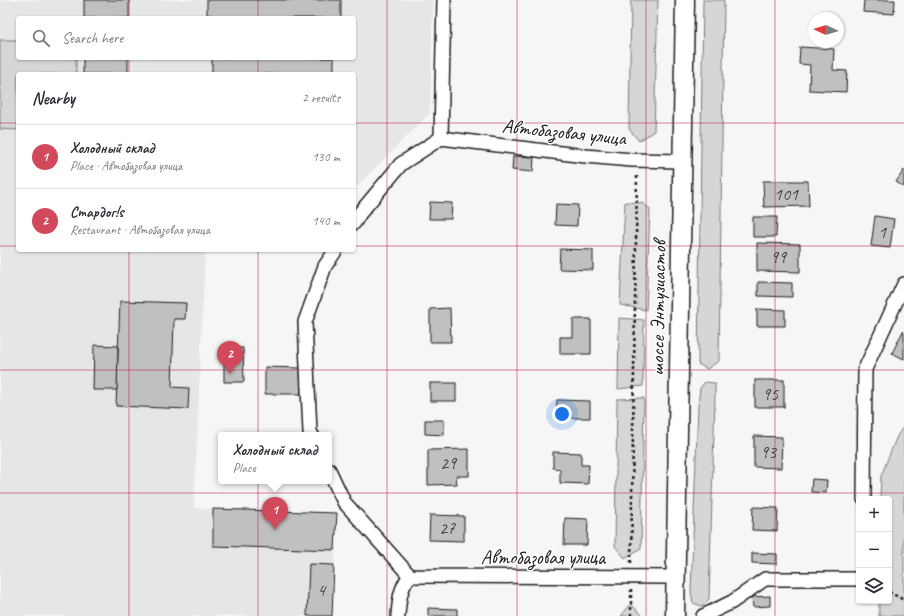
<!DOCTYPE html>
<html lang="en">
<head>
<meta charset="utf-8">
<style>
	:root { --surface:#fff; --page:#f2f2f3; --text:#2b2b33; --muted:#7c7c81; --line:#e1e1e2; --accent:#d1495b }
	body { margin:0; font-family:Caveat,sans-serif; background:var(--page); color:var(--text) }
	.controls { position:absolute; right:12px; bottom:12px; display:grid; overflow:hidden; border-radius:4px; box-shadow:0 1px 3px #0004 }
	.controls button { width:36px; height:36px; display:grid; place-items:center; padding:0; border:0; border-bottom:1px solid var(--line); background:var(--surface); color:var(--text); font:20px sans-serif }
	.compass { position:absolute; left:808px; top:12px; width:36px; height:36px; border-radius:50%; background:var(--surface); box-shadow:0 1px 3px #0004; rotate:274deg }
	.you { position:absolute; left:562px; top:414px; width:14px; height:14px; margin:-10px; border:3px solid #fff; border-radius:50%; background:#1a73e8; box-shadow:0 0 0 6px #1a73e833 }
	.badge { display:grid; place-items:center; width:26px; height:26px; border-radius:50%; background:var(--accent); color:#fff; font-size:13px; font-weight:700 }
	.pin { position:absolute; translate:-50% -33px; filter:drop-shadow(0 1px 2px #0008) }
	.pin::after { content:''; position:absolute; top:21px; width:14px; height:12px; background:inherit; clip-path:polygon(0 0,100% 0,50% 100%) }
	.popup { position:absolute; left:218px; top:432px; width:114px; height:52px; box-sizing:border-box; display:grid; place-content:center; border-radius:4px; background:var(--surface); filter:drop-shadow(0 1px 3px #0005); font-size:13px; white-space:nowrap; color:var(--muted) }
	.popup b { font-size:15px; color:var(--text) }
	.popup::after { content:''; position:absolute; left:50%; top:100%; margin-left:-8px; border:8px solid transparent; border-top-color:var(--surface) }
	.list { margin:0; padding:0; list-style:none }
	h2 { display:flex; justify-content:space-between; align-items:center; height:52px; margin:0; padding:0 16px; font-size:17px }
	h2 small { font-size:13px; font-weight:400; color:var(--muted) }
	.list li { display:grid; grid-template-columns:26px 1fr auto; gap:12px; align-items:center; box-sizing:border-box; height:64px; padding:0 16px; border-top:1px solid var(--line) }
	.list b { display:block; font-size:15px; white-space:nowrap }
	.list p { margin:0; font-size:13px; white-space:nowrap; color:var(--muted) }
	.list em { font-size:13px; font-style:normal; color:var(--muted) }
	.icon { flex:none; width:22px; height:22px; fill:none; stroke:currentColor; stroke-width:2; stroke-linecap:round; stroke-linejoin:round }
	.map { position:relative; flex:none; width:904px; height:616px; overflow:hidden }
	.search { position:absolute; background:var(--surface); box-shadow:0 1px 3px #0004; left:16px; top:16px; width:340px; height:44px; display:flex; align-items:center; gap:10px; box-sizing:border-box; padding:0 14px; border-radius:4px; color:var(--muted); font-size:15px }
	.panel { position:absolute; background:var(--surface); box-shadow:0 1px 3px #0004; left:16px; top:72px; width:340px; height:180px; border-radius:4px }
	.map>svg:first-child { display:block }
	.built { fill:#e6e6e6; fill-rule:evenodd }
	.green { fill:#d6d6d6; stroke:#797979 }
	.building { fill:#c0c0c0; stroke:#1c1c1c }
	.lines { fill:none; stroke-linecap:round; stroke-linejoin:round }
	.street-casing { stroke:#1c1c1c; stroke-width:16 }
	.secondary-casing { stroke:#1c1c1c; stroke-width:21 }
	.path { stroke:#1c1c1c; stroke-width:2.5; stroke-dasharray:3 3; stroke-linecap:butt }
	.street { stroke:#fff; stroke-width:13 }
	.secondary { stroke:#fff; stroke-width:18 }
	.grid { fill:none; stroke:#c2185b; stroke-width:1; stroke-opacity:0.55 }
	.labels { text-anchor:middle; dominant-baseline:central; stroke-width:3; stroke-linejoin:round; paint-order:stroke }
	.number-label { font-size:18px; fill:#454545 }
	.street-label { font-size:20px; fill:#1c1c1c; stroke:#fff }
</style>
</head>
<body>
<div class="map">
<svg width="904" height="616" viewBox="0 0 904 616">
	<rect width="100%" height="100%" fill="#f6f6f6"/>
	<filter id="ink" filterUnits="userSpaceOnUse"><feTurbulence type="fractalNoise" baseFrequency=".025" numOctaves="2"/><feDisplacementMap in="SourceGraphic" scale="8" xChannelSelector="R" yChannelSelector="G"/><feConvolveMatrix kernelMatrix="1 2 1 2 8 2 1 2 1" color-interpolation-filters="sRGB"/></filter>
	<g filter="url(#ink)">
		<!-- built -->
		<path class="built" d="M 0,0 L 433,0 L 430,113 L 354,189 L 354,74 L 18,74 L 18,250 L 205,250 L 194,508 L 337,513 L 332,616 L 0,616 ZM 18,18 L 354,18 L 354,58 L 18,58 Z"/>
		<!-- green -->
		<g class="green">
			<polygon points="631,0 658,0 654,131 639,141 629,129"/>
			<polygon points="703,0 724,0 719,361 707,369 698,364"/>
			<polygon points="0,40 18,40 18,58 76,58 76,74 18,74 18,130 0,129"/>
			<polygon points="625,202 642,203 650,209 646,310 620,305"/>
			<polygon points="619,318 644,320 643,386 618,389"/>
			<polygon points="705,382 715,383 715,398 709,599 702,606 693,603 691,592 698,406 700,388"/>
			<polygon points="644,398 641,548 625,558 615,546 617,399"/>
			<polygon points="904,426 904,616 879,616 879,601 889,601 889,499 880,499 881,476 897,436"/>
			<polygon points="631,604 642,615 642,616 621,616"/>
		</g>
		<!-- building -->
		<g class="building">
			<rect x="84" y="0" width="45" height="18"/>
			<polygon points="207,0 341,0 341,18 212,18 212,15 207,15"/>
			<polygon points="864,0 895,0 894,14 863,12"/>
			<polygon points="800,47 834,49 833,70 847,71 846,92 809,90 810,65 799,64"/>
			<rect x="83" y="58" width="45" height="16"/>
			<rect x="212" y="58" width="122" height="16"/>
			<polygon points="513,156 534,157 533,172 512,170"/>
			<polygon points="904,170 904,187 896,182"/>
			<polygon points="763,181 808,181 809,206 764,207"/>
			<polygon points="430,202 452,203 451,219 429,219"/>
			<polygon points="556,204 578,205 577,226 555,225"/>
			<polygon points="875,216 894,219 890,248 871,246"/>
			<polygon points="753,217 777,217 776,237 753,237"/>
			<polygon points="757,243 800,244 800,272 757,271"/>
			<polygon points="560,249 593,250 593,270 559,269"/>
			<polygon points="758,282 792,283 792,297 758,296"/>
			<polygon points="120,301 186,303 185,319 174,319 172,387 189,388 188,409 116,406"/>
			<polygon points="450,308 451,342 430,342 430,309"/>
			<polygon points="757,309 785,310 785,326 757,326"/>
			<polygon points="573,319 591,319 591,354 560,354 560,337 573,337"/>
			<polygon points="903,331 904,332 904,359 892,353"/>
			<polygon points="94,345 118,346 117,390 93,390"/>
			<polygon points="224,348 243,348 244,382 224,382"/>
			<polygon points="265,367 301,368 301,394 265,394"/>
			<rect x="755" y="380" width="29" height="27"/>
			<rect x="430" y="383" width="26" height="18"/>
			<polygon points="557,400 590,401 590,418 556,418"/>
			<polygon points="425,420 444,420 444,435 425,434"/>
			<polygon points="754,436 782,437 781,468 754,467"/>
			<polygon points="469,449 469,476 456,476 457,484 428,485 428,450"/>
			<polygon points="553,452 581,453 581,465 589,465 588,484 560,483 560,469 553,468"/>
			<polygon points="812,479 827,480 826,493 811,492"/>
			<polygon points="753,507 778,508 777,531 752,530"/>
			<polygon points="213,509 337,513 335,550 213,546"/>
			<polygon points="430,515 464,516 464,541 429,540"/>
			<polygon points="565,518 588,519 587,545 564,545"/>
			<polygon points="752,553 777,554 777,564 752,563"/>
			<polygon points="309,564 334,565 332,616 307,616"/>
			<polygon points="770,596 770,606 753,607 752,597"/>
			<polygon points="428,608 457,609 457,616 428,616"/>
		</g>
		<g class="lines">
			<!-- street casing -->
			<g class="street-casing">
				<g id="street">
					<polyline points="441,138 444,0"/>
					<polyline points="354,223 360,213 401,164 441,138 585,156 632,160 682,161"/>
					<polyline points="312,435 310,432 305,322 325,266 336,250"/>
					<polyline points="329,470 344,502 410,576 676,577"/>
					<polyline points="864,499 865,369 904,284"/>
					<path d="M 398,616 C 399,602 400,587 410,576"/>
					<polyline points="703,616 732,602 765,579 859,579"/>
				</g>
			</g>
			<!-- secondary casing -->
			<g class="secondary-casing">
				<polyline id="secondary" points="675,616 685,0"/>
			</g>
			<!-- path -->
			<g class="path">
				<polyline points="631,563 637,174"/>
				<polyline points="889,592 904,600"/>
				<polyline points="631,616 631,590"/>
			</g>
			<!-- street -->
			<use href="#street" class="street"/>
			<!-- secondary -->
			<use href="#secondary" class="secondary"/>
		</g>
	</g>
	<!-- grid -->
	<path class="grid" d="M 129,0 L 129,18M 258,0 L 258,18M 387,0 L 387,616M 517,0 L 517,616M 646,0 L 646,616M 775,0 L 775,616M 129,58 L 129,74M 258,58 L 258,74M 0,123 L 18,123M 354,123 L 904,123M 0,246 L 18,246M 354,246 L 904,246M 129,250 L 129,616M 258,250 L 258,616M 0,370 L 904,370M 0,493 L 904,493"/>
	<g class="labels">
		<!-- number labels -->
		<g class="number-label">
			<text x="786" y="194">101</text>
			<text x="882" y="232">1</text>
			<text x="778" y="257">99</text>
			<text x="770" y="394">95</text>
			<text x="768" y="452">93</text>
			<text x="448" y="463">29</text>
			<text x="447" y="528">27</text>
			<text x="321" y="590">4</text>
		</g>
		<!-- street labels -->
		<g class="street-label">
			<text transform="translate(564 132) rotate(6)">Автобазовая улица</text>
			<text transform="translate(658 308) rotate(-89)">шоссе Энтузиастов</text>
			<text x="543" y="557">Автобазовая улица</text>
		</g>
	</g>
</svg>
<div class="controls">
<button>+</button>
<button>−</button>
<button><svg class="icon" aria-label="layers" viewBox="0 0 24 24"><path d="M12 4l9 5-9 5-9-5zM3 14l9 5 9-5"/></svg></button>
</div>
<svg class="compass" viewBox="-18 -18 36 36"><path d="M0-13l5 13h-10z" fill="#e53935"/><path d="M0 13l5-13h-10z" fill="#7c7c81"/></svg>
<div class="you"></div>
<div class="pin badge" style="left:275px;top:530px">1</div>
<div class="popup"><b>Холодный склад</b>Place</div>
<div class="pin badge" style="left:230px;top:374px">2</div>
<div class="search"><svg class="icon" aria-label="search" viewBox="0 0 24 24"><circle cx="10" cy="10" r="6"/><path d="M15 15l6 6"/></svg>Search here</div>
<section class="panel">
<h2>Nearby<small>2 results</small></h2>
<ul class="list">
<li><span class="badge">1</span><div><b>Холодный склад</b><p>Place · Автобазовая улица</p></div><em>130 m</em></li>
<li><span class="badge">2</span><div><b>Стардог!s</b><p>Restaurant · Автобазовая улица</p></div><em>140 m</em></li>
</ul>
</section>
</div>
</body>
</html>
